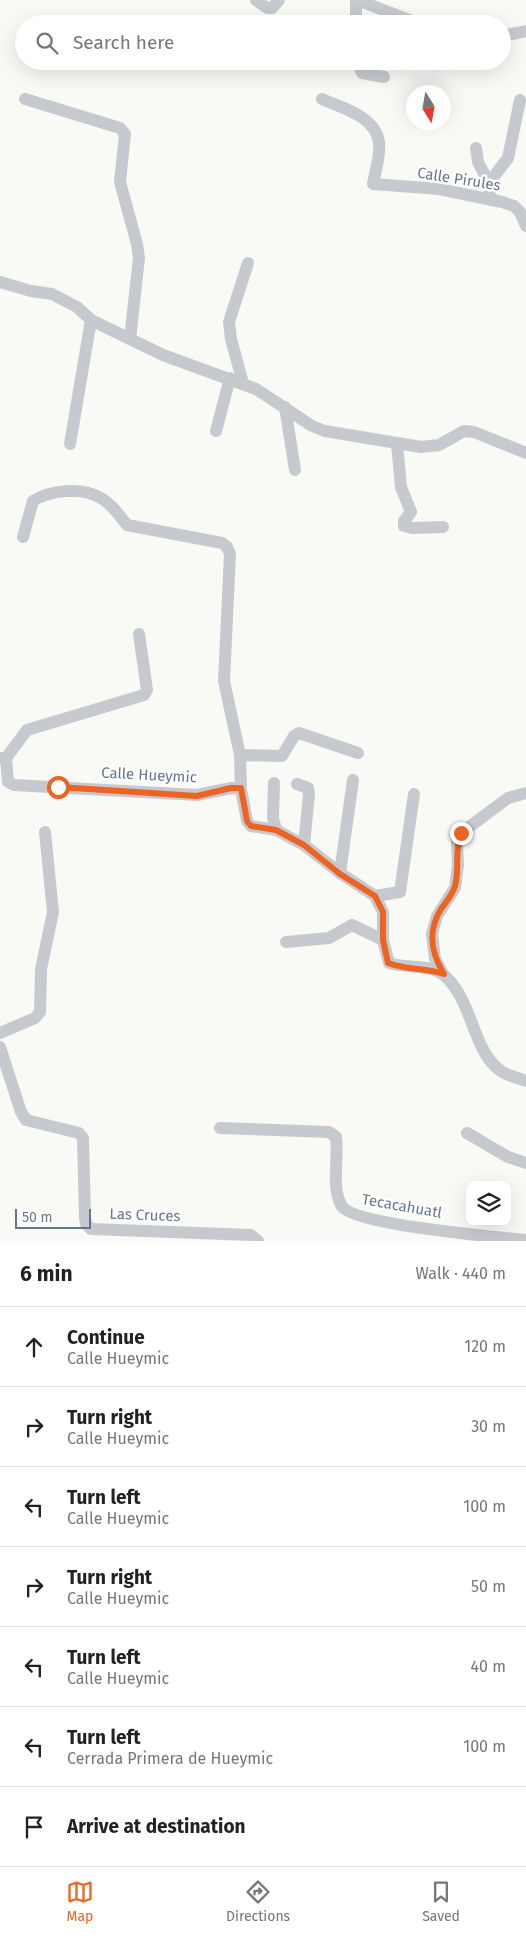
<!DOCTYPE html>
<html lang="en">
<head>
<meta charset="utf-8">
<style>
	:root { --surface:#fff; --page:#f6f6f6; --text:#222; --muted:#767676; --line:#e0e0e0; --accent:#ed6321 }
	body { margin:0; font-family:"Fira Sans",sans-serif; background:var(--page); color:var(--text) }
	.controls { position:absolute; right:15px; bottom:15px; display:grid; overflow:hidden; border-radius:10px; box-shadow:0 5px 20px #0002 }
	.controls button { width:45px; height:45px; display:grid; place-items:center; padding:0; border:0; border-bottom:1px solid var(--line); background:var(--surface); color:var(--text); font:25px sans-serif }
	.compass { position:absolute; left:406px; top:85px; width:45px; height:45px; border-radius:50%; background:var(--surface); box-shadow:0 5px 20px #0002; rotate:169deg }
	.scale { position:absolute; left:15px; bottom:12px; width:76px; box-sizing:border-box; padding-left:5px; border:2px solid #667689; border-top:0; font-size:14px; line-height:18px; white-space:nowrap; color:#667689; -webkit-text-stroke:4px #fff; paint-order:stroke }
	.stop { position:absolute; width:15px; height:15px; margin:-11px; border:4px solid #ed6321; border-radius:50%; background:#fff }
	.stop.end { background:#ed6321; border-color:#fff; box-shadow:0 1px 5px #0008 }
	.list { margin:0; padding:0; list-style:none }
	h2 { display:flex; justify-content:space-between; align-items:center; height:65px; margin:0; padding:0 20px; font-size:21px }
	h2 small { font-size:16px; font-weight:400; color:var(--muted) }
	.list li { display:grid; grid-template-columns:32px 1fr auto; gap:15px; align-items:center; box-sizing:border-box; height:80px; padding:0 20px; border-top:1px solid var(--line) }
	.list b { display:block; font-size:19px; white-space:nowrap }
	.list p { margin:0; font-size:16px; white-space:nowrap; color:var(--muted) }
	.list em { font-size:16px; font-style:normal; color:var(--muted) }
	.icon { flex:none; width:28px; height:28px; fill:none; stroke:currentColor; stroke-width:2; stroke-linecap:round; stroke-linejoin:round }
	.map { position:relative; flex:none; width:526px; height:1241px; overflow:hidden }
	.search { position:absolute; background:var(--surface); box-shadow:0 5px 20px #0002; left:15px; right:15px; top:15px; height:55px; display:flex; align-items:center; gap:12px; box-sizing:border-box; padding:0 18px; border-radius:28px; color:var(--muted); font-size:19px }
	.sheet { height:625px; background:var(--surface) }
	nav { display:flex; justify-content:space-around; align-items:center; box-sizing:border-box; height:70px; border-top:1px solid var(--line); background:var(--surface); font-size:14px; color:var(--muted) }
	nav a { display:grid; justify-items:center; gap:2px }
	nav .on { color:var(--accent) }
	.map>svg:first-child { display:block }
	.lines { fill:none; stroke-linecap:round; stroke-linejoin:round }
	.minor { stroke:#c6c9ce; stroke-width:12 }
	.route { stroke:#ed6321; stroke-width:6 }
	.labels { text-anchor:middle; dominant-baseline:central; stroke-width:5; stroke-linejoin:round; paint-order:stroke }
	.street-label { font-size:15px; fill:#667689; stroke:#fff }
</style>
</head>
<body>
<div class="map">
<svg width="526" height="1241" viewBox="0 0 526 1241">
	<rect width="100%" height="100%" fill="#f9f9f6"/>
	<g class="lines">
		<!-- minor -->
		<g class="minor">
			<polyline points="256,0 267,8 272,8 279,0"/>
			<polyline points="356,0 356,24"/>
			<polyline points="357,0 420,24"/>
			<polyline points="502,36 526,31"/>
			<polyline points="357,61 362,73 384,77"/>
			<polyline points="25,99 120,128 125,134 120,182 137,244 139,258 130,339"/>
			<path d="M 322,99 C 342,108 375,116 379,142 C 381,154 375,172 373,184 L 439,189 L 502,202 L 514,206 L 520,212 L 526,226"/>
			<polyline points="476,148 478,162 489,183"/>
			<polyline points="491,200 489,183 508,158 520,100"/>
			<polyline points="0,282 31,291 52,294 77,307 91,320 163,355 256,389 312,426 325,431 421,447 439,445 464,431 474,432 526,453"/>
			<polyline points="243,383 231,339 229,322 248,263"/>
			<polyline points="285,407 295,470"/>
			<polyline points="216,431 230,378"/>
			<polyline points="70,444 91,320"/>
			<polyline points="397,444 401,487 411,512 404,521 404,526 412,528 443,527"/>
			<path d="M 23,537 L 33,501 C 50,490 81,487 99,497 C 111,503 119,515 127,525 L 222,543 L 227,547 L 230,554 L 224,681 L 240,755 L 241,789"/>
			<polyline points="240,755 282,756 294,736 299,733 358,753"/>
			<path d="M 0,758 L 6,758 L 8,782 L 14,785 L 197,795 L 231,788 L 241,789 L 247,821 L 251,826 L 276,830 L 304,845 L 340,873 L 375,896 L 383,912 L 383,940 L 389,963 C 405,969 431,963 445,976 C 474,1003 472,1051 501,1071 C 508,1076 518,1078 526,1081"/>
			<polyline points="6,758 27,730 144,695 147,690 139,634"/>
			<polyline points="274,783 273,818 276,830"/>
			<polyline points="297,784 308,788 309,794 304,845"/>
			<polyline points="340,873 353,780"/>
			<polyline points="375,896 400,892 414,794"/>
			<polyline points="286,942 329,938 352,925 383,940"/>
			<polyline points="443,974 435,959 432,934 437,916 455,888 458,865 457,842 461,833 508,798 526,793"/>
			<polyline points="0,1033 35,1018 40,1012 41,969 53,912 45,832"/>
			<polyline points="0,1047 21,1112 26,1120 79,1133 83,1138 85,1218 86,1224 91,1229 251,1235 258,1241"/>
			<path d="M 220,1128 L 329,1132 L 336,1137 C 339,1158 331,1185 341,1205 C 351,1225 498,1237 526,1240"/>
			<polyline points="467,1133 508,1157 526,1163"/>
		</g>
	</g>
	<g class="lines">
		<!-- route -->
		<path class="route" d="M 58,787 L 197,796 L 231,788 L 241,788 L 247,821 L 251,826 L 276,830 L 304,845 L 340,874 L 375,896 L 383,912 L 383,940 L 388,963 C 406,970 425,968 444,974 C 431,953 427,932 441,909 C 446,902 453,894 455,886 C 460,869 454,850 461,833"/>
	</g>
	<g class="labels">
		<!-- street labels -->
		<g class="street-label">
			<text transform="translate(459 179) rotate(9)">Calle Pirules</text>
			<text transform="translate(149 775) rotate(3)">Calle Hueymic</text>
			<text transform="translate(402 1206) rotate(10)">Tecacahuatl</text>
			<text transform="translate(145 1215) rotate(2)">Las Cruces</text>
		</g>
	</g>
</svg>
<div class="controls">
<button><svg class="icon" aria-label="layers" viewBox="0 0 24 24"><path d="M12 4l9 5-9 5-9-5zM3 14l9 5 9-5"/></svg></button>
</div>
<svg class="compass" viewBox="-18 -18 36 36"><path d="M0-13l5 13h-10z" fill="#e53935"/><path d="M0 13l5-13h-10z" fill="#767676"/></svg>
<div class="scale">50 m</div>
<div class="stop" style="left:58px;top:787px"></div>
<div class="stop end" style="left:461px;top:833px"></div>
<div class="search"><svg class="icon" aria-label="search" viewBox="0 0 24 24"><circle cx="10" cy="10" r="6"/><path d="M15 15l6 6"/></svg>Search here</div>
</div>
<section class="sheet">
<h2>6 min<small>Walk · 440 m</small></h2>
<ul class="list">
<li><svg class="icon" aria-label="ahead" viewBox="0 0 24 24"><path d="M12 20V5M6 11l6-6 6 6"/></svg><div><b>Continue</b><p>Calle Hueymic</p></div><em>120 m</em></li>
<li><svg class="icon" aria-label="right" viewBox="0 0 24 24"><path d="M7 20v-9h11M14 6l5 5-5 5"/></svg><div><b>Turn right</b><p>Calle Hueymic</p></div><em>30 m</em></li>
<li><svg class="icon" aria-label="left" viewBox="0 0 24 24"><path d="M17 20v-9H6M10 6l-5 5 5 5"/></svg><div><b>Turn left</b><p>Calle Hueymic</p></div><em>100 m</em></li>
<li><svg class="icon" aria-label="right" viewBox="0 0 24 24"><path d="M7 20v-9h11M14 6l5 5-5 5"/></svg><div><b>Turn right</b><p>Calle Hueymic</p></div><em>50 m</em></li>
<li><svg class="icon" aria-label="left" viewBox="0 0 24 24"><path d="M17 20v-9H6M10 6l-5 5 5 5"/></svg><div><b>Turn left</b><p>Calle Hueymic</p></div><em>40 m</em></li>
<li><svg class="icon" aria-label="left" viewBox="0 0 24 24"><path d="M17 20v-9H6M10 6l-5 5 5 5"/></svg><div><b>Turn left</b><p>Cerrada Primera de Hueymic</p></div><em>100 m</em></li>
<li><svg class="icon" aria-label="arrive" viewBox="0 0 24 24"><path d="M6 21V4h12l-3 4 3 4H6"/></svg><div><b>Arrive at destination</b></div></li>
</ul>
</section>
<nav>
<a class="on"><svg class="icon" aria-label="map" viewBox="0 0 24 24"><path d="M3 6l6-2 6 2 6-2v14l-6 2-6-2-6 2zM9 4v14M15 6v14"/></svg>Map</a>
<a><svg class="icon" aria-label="directions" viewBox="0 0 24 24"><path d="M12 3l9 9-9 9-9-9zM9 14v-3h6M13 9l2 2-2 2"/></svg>Directions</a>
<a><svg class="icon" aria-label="saved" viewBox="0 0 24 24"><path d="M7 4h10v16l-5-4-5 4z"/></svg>Saved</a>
</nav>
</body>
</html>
